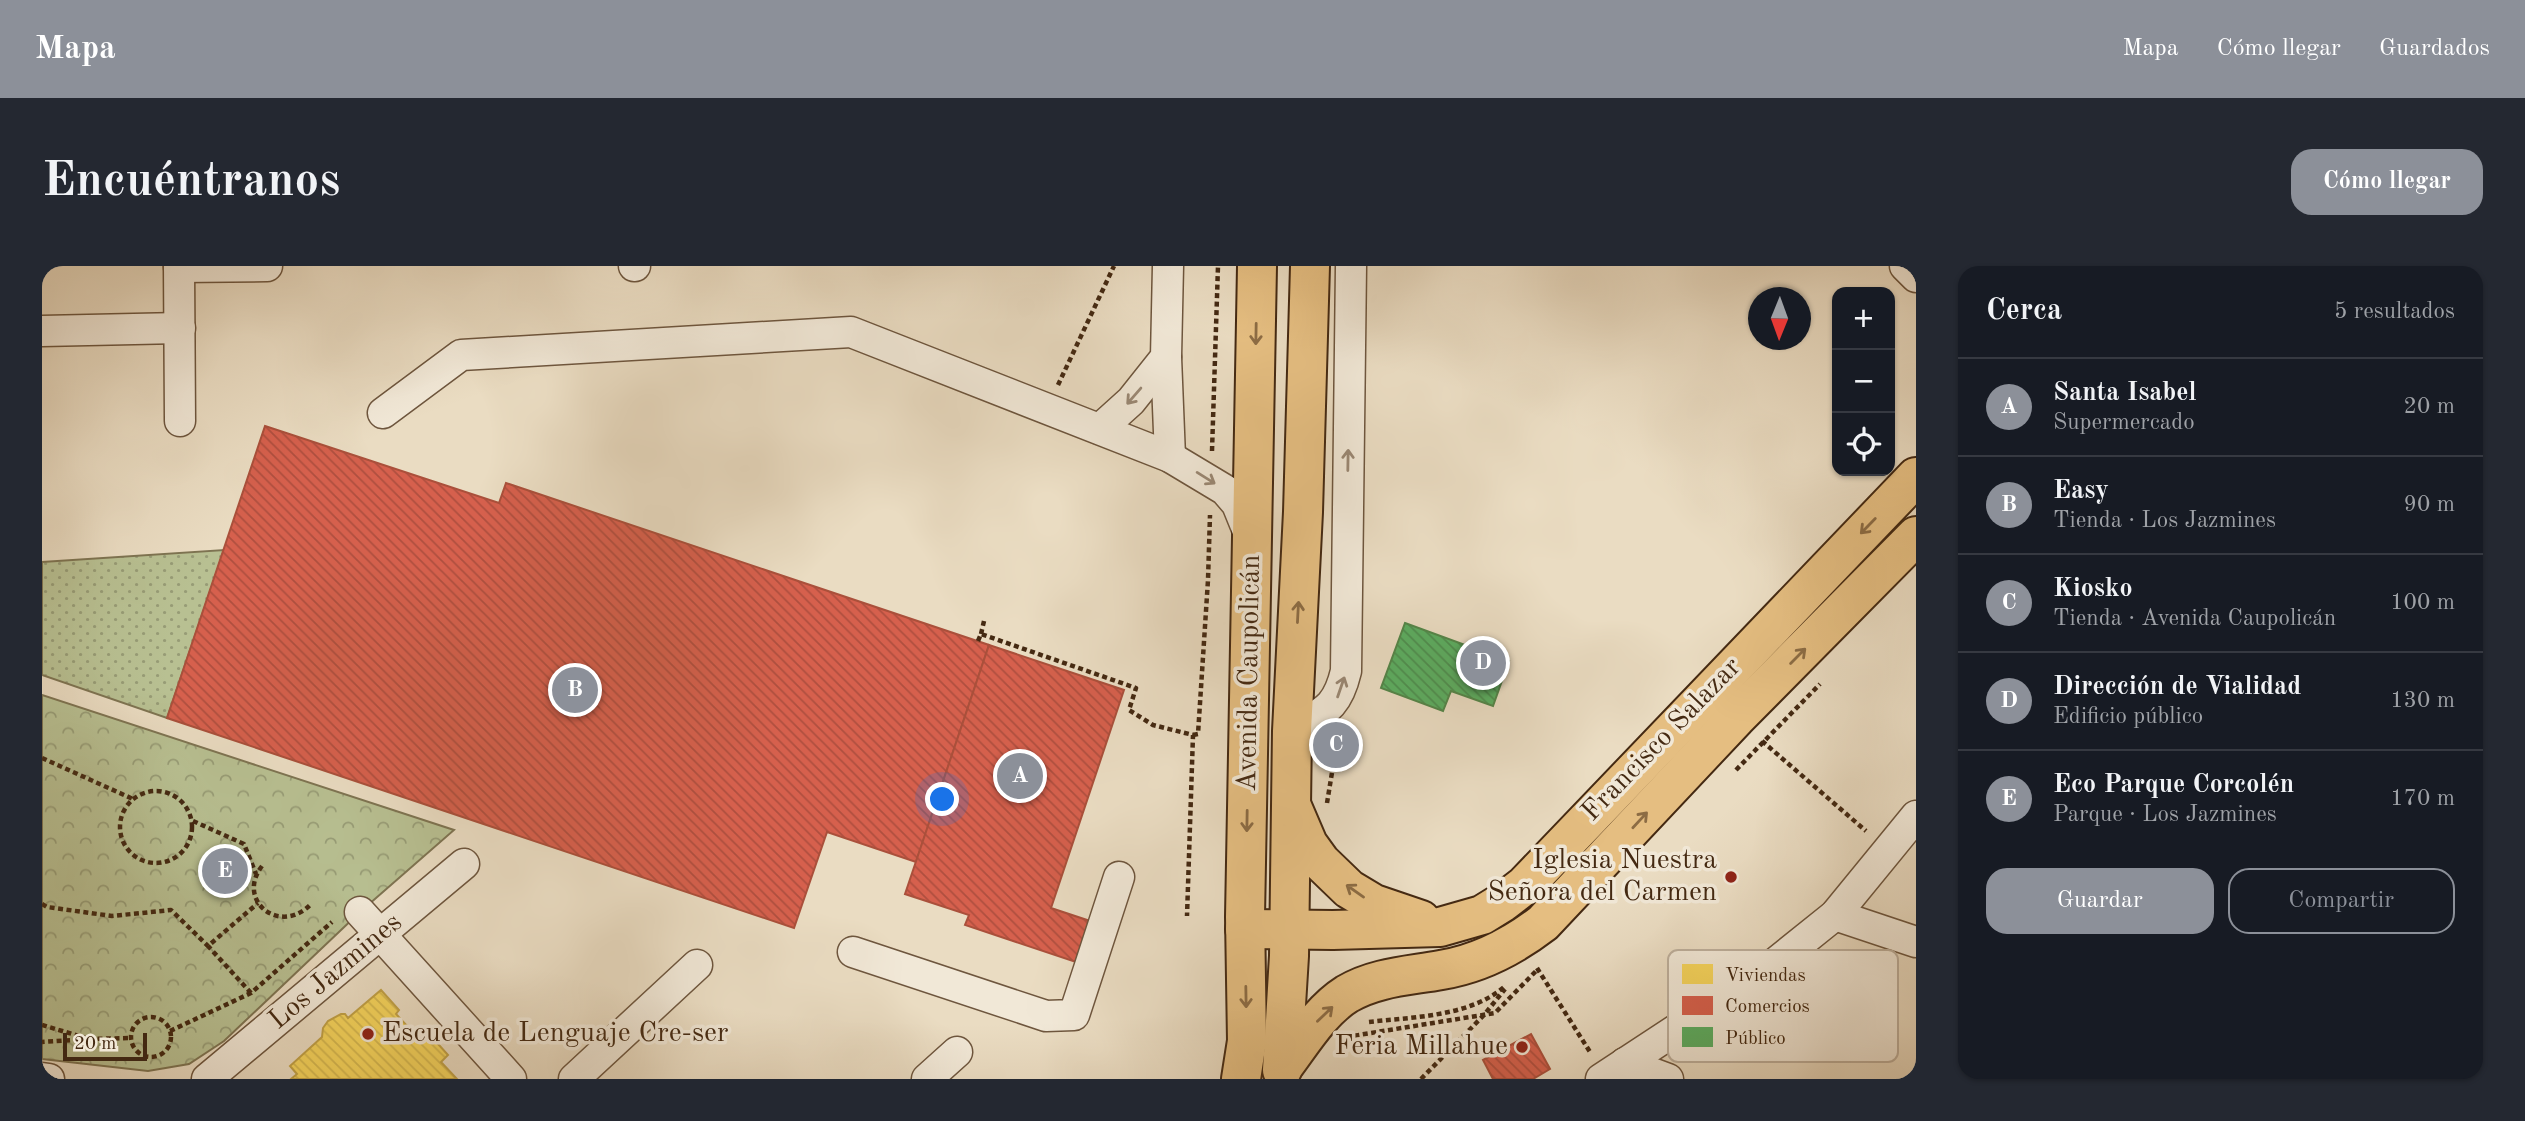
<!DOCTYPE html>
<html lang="es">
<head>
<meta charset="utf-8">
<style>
	:root { --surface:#171b24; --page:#242831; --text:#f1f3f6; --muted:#9ea1a6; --line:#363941; --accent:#8c9099 }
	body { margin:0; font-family:"Old Standard TT",serif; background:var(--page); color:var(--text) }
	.controls { position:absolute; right:21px; top:21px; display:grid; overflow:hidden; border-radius:14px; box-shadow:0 2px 5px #0004 }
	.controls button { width:63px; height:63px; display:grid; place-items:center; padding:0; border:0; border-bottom:2px solid var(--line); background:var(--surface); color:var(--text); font:35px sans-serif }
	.compass { position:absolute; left:1706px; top:21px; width:63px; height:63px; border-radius:50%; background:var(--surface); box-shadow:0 2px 5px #0004; rotate:181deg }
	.scale { position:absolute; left:21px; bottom:18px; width:84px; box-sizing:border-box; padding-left:7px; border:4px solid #442912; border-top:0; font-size:19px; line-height:24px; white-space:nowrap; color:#442912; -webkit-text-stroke:5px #f1e8d7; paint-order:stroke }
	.you { position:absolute; left:901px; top:534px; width:24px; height:24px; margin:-18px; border:5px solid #fff; border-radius:50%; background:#1a73e8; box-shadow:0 0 0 10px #1a73e833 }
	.badge { display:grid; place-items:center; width:46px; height:46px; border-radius:50%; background:var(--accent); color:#fff; font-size:23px; font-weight:700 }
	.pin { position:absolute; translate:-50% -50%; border:4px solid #fff; box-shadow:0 2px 7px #0006 }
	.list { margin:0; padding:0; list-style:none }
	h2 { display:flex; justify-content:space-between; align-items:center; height:91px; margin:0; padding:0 28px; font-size:30px }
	h2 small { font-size:23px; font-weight:400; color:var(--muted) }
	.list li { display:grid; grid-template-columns:46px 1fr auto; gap:21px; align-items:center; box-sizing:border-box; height:98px; padding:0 28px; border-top:2px solid var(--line) }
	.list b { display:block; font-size:26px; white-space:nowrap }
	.list p { margin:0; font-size:23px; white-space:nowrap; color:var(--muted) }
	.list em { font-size:23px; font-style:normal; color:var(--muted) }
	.actions { display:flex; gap:14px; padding:21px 28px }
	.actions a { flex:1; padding:16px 0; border:2px solid var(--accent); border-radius:21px; text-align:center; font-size:24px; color:var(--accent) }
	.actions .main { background:var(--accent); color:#fff }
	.icon { flex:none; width:38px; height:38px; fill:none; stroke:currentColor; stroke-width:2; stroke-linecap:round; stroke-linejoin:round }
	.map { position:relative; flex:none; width:1874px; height:813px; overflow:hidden; border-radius:21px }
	header { display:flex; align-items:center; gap:42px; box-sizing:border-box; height:98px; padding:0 35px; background:var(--accent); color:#fff }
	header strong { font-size:33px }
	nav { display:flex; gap:38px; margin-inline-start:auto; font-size:24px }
	.intro { display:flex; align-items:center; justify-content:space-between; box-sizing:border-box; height:168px; padding:0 42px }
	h1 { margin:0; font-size:49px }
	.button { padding:18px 32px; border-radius:21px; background:var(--accent); color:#fff; font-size:24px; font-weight:700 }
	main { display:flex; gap:42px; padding:0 42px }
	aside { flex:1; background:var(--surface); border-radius:21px; box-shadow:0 2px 5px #0004 }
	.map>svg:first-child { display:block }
	.grass { fill:url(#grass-dots); stroke:#7e7452; stroke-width:2 }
	.park { fill:url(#park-crowns); stroke:#7e7452; stroke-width:2 }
	.homes { fill:url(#homes-back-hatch); stroke:#c1a146; stroke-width:2 }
	.shops { fill:url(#shops-back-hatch); stroke:#aa503b; stroke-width:2 }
	.public { fill:url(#public-back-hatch); stroke:#538649; stroke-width:2 }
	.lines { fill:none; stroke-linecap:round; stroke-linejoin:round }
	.minor-casing { stroke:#6e563e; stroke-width:33 }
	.major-casing { stroke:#442912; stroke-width:42 }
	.path { stroke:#442912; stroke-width:4.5; stroke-dasharray:5 3.5; stroke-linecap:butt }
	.minor { stroke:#f1e8d7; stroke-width:30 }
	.major { stroke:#e5be81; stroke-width:38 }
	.oneway { stroke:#8c6c44 }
	.oneway2 { stroke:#9a8874 }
	.poi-dot { fill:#8f2418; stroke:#f1e8d7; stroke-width:2.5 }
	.labels { text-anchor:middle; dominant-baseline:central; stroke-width:7; stroke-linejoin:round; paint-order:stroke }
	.street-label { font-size:28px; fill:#442912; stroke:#f1e8d7 }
	.poi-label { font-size:28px; fill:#442912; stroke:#f1e8d7; text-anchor:end }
	.key { fill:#f1e8d7; stroke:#bdaf9c; stroke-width:2 }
	.key-label { font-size:19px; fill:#442912 }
</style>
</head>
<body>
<header>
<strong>Mapa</strong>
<nav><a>Mapa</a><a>Cómo llegar</a><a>Guardados</a></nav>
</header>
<div class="intro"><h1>Encuéntranos</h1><a class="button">Cómo llegar</a></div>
<main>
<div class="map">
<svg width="1874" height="813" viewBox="0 0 1874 813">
	<defs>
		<pattern id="grass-dots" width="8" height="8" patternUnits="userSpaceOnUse" patternTransform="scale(1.75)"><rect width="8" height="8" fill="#b8c092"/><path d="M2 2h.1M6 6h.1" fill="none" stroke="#979c76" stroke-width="1.8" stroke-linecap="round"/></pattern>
		<pattern id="park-crowns" width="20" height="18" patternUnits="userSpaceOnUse" patternTransform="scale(1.75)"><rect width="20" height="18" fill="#b8c092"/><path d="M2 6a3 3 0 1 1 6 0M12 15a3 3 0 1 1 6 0" fill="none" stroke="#979c76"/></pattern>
		<pattern id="homes-back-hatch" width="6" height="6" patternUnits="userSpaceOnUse" patternTransform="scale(1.75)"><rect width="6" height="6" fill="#f6d55c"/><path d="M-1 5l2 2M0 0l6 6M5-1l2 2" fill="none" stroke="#d4b74f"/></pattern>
		<pattern id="shops-back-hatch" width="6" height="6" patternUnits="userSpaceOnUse" patternTransform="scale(1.75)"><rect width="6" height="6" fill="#d6604d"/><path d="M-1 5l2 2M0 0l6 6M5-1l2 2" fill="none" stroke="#af4f3f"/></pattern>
		<pattern id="public-back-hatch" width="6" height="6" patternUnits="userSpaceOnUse" patternTransform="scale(1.75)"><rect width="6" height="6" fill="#5aae61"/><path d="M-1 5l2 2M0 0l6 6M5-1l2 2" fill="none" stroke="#4c8e4f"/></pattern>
	</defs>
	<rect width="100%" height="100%" fill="#eadcc2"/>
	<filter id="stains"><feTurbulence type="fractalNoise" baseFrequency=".00286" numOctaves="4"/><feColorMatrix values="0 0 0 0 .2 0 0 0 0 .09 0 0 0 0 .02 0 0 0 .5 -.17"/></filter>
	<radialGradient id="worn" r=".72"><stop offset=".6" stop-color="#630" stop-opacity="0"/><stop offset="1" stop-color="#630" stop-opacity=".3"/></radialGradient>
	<!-- grass -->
	<polygon class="grass" points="182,284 125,452 0,409 0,296"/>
	<!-- park -->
	<polygon class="park" points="0,429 412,564 318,646 182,775 147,798 106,805 0,793"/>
	<!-- homes -->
	<polygon class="homes" points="339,724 357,744 354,748 380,776 388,769 406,789 399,796 415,813 249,813 255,808 248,800 280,771 281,762 286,755 299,748 303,748 306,752"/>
	<!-- shops -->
	<g class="shops">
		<polygon points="223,160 457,237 464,217 947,379 874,596 785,566 752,662 125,452"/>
		<polygon points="947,379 1082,424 1009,642 1048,655 1034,696 923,659 927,649 863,628"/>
		<polygon points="1489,768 1508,803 1491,813 1451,813 1441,794"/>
	</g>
	<!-- public -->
	<polygon class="public" points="1363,357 1467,395 1451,440 1409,425 1401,445 1339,422"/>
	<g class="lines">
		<!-- minor casing -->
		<g class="minor-casing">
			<g id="minor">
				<polyline points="137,0 138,155"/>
				<polyline points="592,0 593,0"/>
				<polyline points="1863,0 1874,11"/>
				<polyline points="137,1 225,0"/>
				<polyline points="0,65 138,62"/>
				<polyline points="1124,91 1128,191"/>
				<polyline points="341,147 419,89 809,66 1128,191 1183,224 1195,238 1208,270"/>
				<polyline points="1058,163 1089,135 1124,91 1126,0"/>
				<path d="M 1250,465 C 1282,445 1295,443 1304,405 L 1309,0"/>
				<polyline points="318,646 469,813"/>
				<polyline points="1793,649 1874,676"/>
				<polyline points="811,686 1004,750 1032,749 1077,611"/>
				<polyline points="1583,797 1626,813"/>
				<polyline points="0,812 7,813"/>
				<polyline points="165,813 422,598"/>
				<polyline points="532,813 655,699"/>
				<polyline points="885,813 915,786"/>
				<polyline points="1559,813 1722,706 1793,649 1874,550"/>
			</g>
		</g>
		<!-- major casing -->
		<g class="major-casing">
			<g id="major">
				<polyline points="1251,543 1266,578 1279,596 1307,623 1332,638 1379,654"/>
				<polyline points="1203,663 1291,664 1398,661 1440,649 1461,636 1483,619 1874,211"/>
				<path d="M 1241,801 C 1260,776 1278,745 1305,728 C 1334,711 1366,710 1399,704 C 1436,698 1471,680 1501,657 L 1694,452 L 1874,270"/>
				<polyline points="1240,804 1247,690 1250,465 1261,246 1268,0"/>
				<polyline points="1199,813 1205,775 1203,651 1215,0"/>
			</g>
		</g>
		<!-- path -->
		<g class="path">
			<polyline points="1016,119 1072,0"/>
			<polyline points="1170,185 1176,0"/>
			<polyline points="939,368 942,355"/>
			<polyline points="936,375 939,368 1094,422 1087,444 1111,459 1151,469 1145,650"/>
			<polyline points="1151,469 1156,468 1166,314 1168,249"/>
			<polyline points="1720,475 1824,565"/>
			<polyline points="0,492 91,533"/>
			<polyline points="1694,504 1778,418"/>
			<circle cx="114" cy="561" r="36"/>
			<polyline points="1285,537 1296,470"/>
			<polyline points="151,555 202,578 214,608"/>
			<path d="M 220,600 C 193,635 239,671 270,637"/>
			<polyline points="0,638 5,641 70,650 129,644 166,680"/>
			<polyline points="1495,702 1548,786"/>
			<polyline points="209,727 166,680 216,637"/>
			<circle cx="109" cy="771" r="20"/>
			<path d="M 1327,756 C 1370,751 1427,751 1462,721"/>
			<polyline points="0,759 47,773 0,776"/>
			<polyline points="128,765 209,727 290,656"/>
			<polyline points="1304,771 1453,747 1495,704"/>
			<polyline points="47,773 88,772"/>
			<polyline points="1379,813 1442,749 1463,723"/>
		</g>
		<!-- minor -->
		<use href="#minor" class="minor"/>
		<!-- major -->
		<use href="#major" class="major"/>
	</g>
	<!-- one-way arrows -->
	<defs><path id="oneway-shaft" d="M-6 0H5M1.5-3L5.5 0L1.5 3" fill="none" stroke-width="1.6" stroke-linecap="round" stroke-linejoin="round" transform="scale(1.75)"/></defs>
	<g class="oneway">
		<use href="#oneway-shaft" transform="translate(1214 68) rotate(91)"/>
		<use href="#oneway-shaft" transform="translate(1826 260) rotate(134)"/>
		<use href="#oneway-shaft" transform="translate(1256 346) rotate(-87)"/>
		<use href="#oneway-shaft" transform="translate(1756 390) rotate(-45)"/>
		<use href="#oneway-shaft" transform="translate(1598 554) rotate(-47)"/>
		<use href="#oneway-shaft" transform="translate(1205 555) rotate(91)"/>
		<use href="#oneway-shaft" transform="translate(1313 625) rotate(-145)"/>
		<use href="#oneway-shaft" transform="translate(1204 731) rotate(89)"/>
		<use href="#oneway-shaft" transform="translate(1283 748) rotate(-44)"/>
	</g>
	<g class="oneway2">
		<use href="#oneway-shaft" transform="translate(1092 130) rotate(131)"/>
		<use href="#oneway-shaft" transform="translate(1306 194) rotate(-89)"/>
		<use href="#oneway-shaft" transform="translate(1164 212) rotate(32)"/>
		<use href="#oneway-shaft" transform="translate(1299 421) rotate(-71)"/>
	</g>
	<!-- markers -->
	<g class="poi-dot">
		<circle cx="1689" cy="611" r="7"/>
		<circle cx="326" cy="768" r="7"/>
		<circle cx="1480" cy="781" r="7"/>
	</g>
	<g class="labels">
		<!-- street labels -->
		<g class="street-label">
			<text transform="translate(1208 407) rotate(-89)">Avenida Caupolicán</text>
			<text transform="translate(1620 474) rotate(-46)">Francisco Salazar</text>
			<text transform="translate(294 706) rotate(-40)">Los Jazmines</text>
		</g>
		<!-- poi labels -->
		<g class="poi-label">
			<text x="1675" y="595">Iglesia Nuestra<tspan x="1675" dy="32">Señora del Carmen</tspan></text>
			<text x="340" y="768" text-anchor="start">Escuela de Lenguaje Cre-ser</text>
			<text x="1466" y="781">Feria Millahue</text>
		</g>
	</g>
	<!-- legend -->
	<rect x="1626" y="684" width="230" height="112" rx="10" class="key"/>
	<rect x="1640" y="698" width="31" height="20" fill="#f6d55c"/>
	<rect x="1640" y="730" width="31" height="19" fill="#d6604d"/>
	<rect x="1640" y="761" width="31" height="20" fill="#5aae61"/>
	<g class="key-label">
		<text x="1683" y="715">Viviendas</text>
		<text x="1683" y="746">Comercios</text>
		<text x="1683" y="778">Público</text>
	</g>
	<rect width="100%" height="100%" filter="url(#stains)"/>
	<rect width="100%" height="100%" fill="url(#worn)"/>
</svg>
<div class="controls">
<button>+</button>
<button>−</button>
<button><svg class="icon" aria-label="locate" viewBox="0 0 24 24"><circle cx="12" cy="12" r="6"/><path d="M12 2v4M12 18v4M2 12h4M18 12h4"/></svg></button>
</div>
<svg class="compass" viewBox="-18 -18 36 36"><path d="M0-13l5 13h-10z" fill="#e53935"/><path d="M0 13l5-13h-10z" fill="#9ea1a6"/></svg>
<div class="scale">20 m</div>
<div class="you"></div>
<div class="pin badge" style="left:978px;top:510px">A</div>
<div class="pin badge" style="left:533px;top:424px">B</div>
<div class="pin badge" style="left:1294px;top:479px">C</div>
<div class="pin badge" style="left:1441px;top:397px">D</div>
<div class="pin badge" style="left:183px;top:605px">E</div>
</div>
<aside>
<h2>Cerca<small>5 resultados</small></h2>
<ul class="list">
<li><span class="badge">A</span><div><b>Santa Isabel</b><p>Supermercado</p></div><em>20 m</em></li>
<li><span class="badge">B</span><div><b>Easy</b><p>Tienda · Los Jazmines</p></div><em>90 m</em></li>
<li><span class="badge">C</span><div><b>Kiosko</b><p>Tienda · Avenida Caupolicán</p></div><em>100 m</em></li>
<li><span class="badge">D</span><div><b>Dirección de Vialidad</b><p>Edificio público</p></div><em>130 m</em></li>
<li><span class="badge">E</span><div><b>Eco Parque Corcolén</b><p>Parque · Los Jazmines</p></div><em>170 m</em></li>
</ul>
<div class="actions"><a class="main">Guardar</a><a>Compartir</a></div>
</aside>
</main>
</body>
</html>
